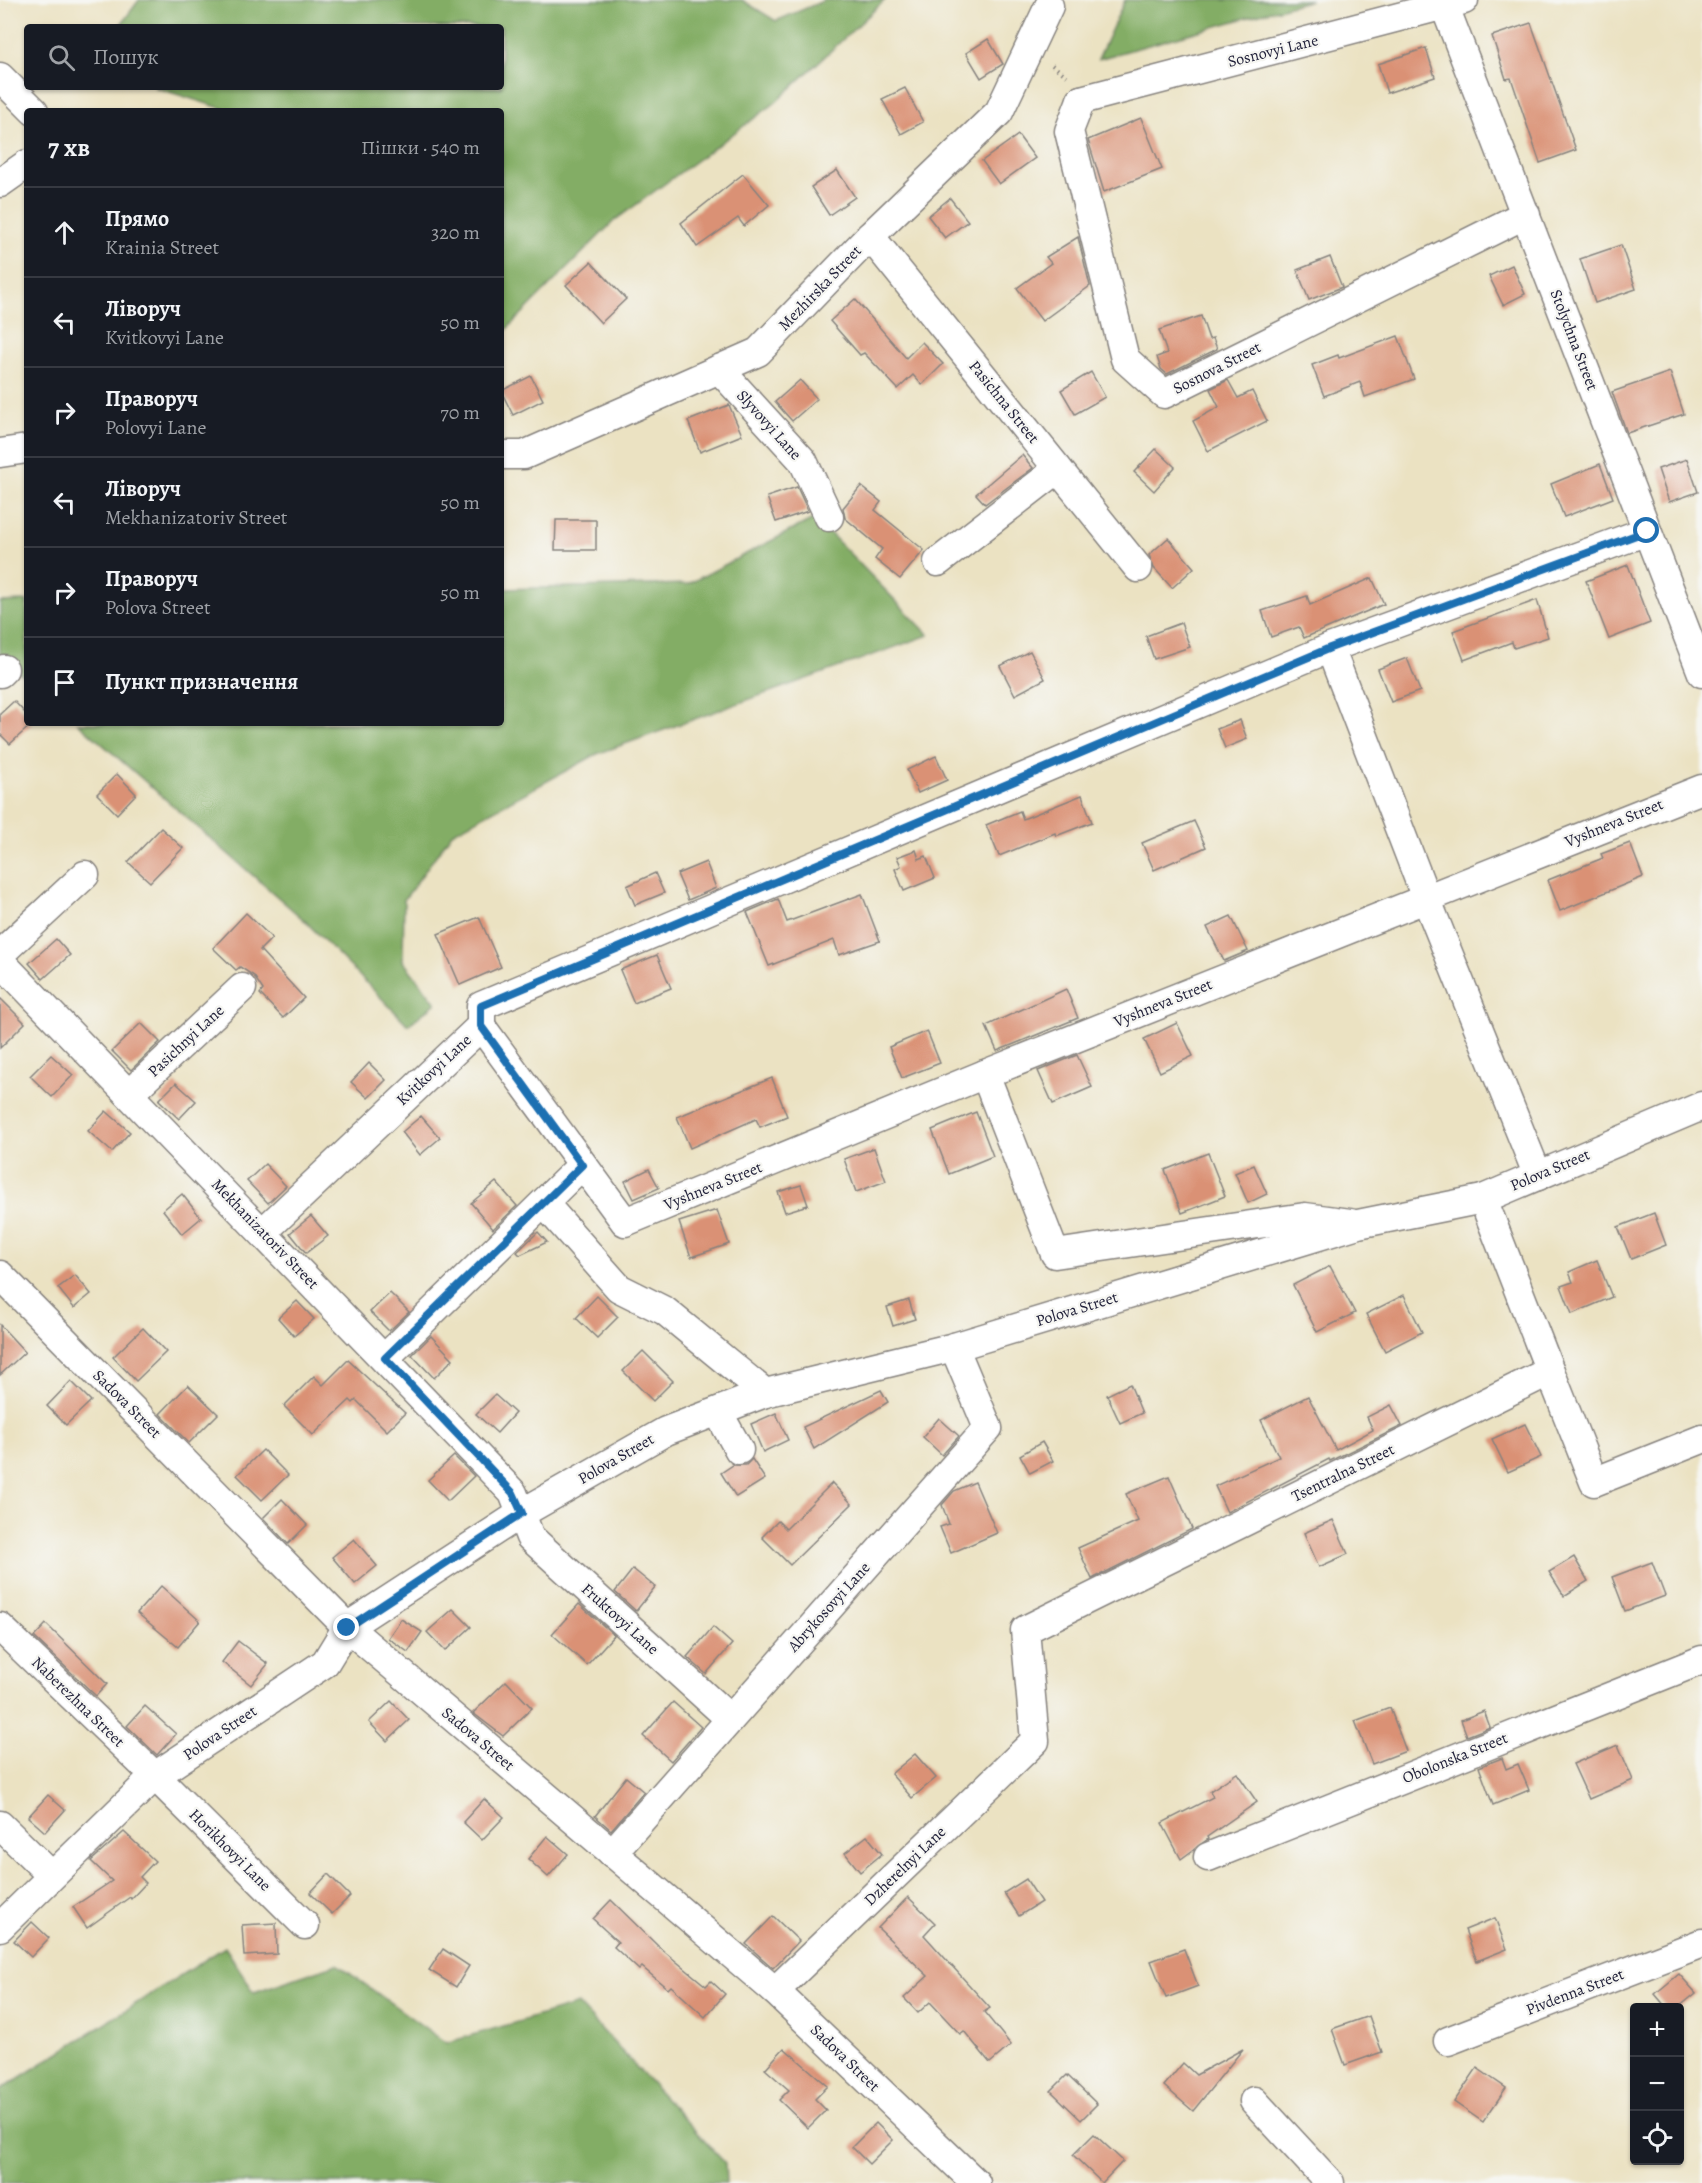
<!DOCTYPE html>
<html lang="uk">
<head>
<meta charset="utf-8">
<style>
	:root { --surface:#171b24; --page:#20242c; --text:#f1f3f6; --muted:#9ea1a6; --line:#363941 }
	body { margin:0; font-family:Alegreya,serif; background:var(--page); color:var(--text) }
	.controls { position:absolute; right:18px; bottom:18px; display:grid; overflow:hidden; border-radius:6px; box-shadow:0 2px 4px #0004 }
	.controls button { width:54px; height:54px; display:grid; place-items:center; padding:0; border:0; border-bottom:2px solid var(--line); background:var(--surface); color:var(--text); font:30px sans-serif }
	.stop { position:absolute; width:18px; height:18px; margin:-14px; border:4px solid #1f6fb2; border-radius:50%; background:#fff }
	.stop.end { background:#1f6fb2; border-color:#fff; box-shadow:0 2px 6px #0008 }
	.list { margin:0; padding:0; list-style:none }
	h2 { display:flex; justify-content:space-between; align-items:center; height:78px; margin:0; padding:0 24px; font-size:26px }
	h2 small { font-size:20px; font-weight:400; color:var(--muted) }
	.list li { display:grid; grid-template-columns:39px 1fr auto; gap:18px; align-items:center; box-sizing:border-box; height:90px; padding:0 24px; border-top:2px solid var(--line) }
	.list b { display:block; font-size:22px; white-space:nowrap }
	.list p { margin:0; font-size:20px; white-space:nowrap; color:var(--muted) }
	.list em { font-size:20px; font-style:normal; color:var(--muted) }
	.icon { flex:none; width:33px; height:33px; fill:none; stroke:currentColor; stroke-width:2; stroke-linecap:round; stroke-linejoin:round }
	.map { position:relative; flex:none; width:1702px; height:2183px; overflow:hidden }
	.search { position:absolute; background:var(--surface); box-shadow:0 2px 4px #0004; left:24px; top:24px; width:480px; height:66px; display:flex; align-items:center; gap:15px; box-sizing:border-box; padding:0 21px; border-radius:6px; color:var(--muted); font-size:22px }
	.panel { position:absolute; background:var(--surface); box-shadow:0 2px 4px #0004; left:24px; top:108px; width:480px; height:618px; border-radius:6px }
	.map>svg:first-child { display:block }
	.forest { fill:#83ad65; stroke:#526850; stroke-width:1.5 }
	.building { fill:#da9175 }
	.lines { fill:none; stroke-linecap:round; stroke-linejoin:round }
	.minor-casing { stroke:#86827e; stroke-width:31 }
	.path { stroke:#86827e; stroke-width:4; stroke-dasharray:1.5 4.5; stroke-linecap:butt }
	.minor { stroke:#fff; stroke-width:28 }
	.route { stroke:#1f6fb2; stroke-width:8 }
	.labels { text-anchor:middle; dominant-baseline:central; stroke-width:4.5; stroke-linejoin:round; paint-order:stroke }
	.street-label { font-size:16px; fill:#22223b; stroke:#f6f6f2 }
</style>
</head>
<body>
<div class="map">
<svg width="1702" height="2183" viewBox="0 0 1702 2183">
	<rect width="100%" height="100%" fill="#f6f6f2"/>
	<filter id="ink" filterUnits="userSpaceOnUse"><feTurbulence type="fractalNoise" baseFrequency=".0167" numOctaves="2"/><feDisplacementMap in="SourceGraphic" scale="12" xChannelSelector="R" yChannelSelector="G"/><feConvolveMatrix kernelMatrix="1 2 1 2 8 2 1 2 1" color-interpolation-filters="sRGB"/></filter>
	<filter id="wash" filterUnits="userSpaceOnUse"><feTurbulence type="fractalNoise" baseFrequency=".008" numOctaves="4" result="noise"/><feDisplacementMap in="SourceGraphic" scale="24" xChannelSelector="R" yChannelSelector="G"/><feGaussianBlur stdDeviation="1.35" result="paint"/><feColorMatrix in="noise" values="0 0 0 0 0 0 0 0 0 0 0 0 0 0 0 0 0 1.4 0 .05"/><feComposite in="paint" operator="in"/></filter>
	<g filter="url(#wash)">
		<rect width="100%" height="100%" fill="#ebe2c2"/>
		<!-- forest -->
		<g class="forest">
			<polygon points="139,0 742,0 776,21 825,0 885,0 775,103 614,221 501,335 501,111 230,111 154,87 501,87 501,27 119,27"/>
			<polygon points="1125,0 1311,0 1098,59"/>
			<polygon points="815,518 929,635 597,754 452,833 404,900 403,961 436,1003 408,1025 304,920 78,723 501,723 501,589 688,584"/>
			<polygon points="27,601 27,679 0,655 0,602"/>
			<polygon points="225,1947 254,1992 337,1964 446,2043 578,2004 725,2163 726,2183 0,2183 0,2090"/>
		</g>
		<g id="blocks">
			<!-- building -->
			<g class="building">
				<polygon points="1531,23 1576,150 1540,163 1511,78 1506,79 1492,36"/>
				<polygon points="988,39 1003,64 981,78 966,53"/>
				<polygon points="1426,48 1435,77 1387,93 1378,64"/>
				<polygon points="905,88 923,122 901,134 882,99"/>
				<polygon points="1141,118 1162,169 1104,192 1088,140"/>
				<polygon points="1018,135 1035,158 999,184 982,161"/>
				<polygon points="837,170 855,197 829,215 811,187"/>
				<polygon points="743,174 769,205 744,226 738,218 697,247 681,223"/>
				<polygon points="950,198 968,221 945,238 928,216"/>
				<polygon points="1078,237 1090,286 1042,321 1017,288 1051,263 1046,257"/>
				<polygon points="1621,245 1636,289 1595,303 1580,259"/>
				<polygon points="1330,257 1342,287 1309,300 1297,270"/>
				<polygon points="591,262 626,299 601,323 566,285"/>
				<polygon points="1512,265 1525,294 1503,305 1489,276"/>
				<polygon points="855,299 906,358 922,342 943,364 922,385 913,375 898,389 864,353 860,355 830,321"/>
				<polygon points="1201,316 1209,339 1213,338 1217,349 1167,374 1161,369 1157,357 1167,353 1159,330"/>
				<polygon points="1398,336 1414,379 1365,397 1360,382 1324,396 1312,365 1338,355 1339,358"/>
				<polygon points="1091,372 1105,397 1075,414 1061,390"/>
				<polygon points="1670,372 1684,414 1627,433 1612,392"/>
				<polygon points="531,376 543,400 513,415 501,391"/>
				<polygon points="800,380 817,399 792,421 775,402"/>
				<polygon points="1228,380 1238,398 1252,391 1267,421 1208,451 1193,421 1219,407 1210,389"/>
				<polygon points="729,405 742,435 700,452 688,421"/>
				<polygon points="1156,449 1175,467 1154,491 1134,472"/>
				<polygon points="1022,455 1033,468 985,504 976,494"/>
				<polygon points="1687,459 1698,492 1669,502 1658,469"/>
				<polygon points="1600,464 1613,498 1564,517 1551,484"/>
				<polygon points="861,486 881,502 875,510 924,550 900,579 875,559 882,549 845,518 843,508"/>
				<polygon points="797,487 808,511 776,522 767,497"/>
				<polygon points="556,520 596,520 596,550 555,550"/>
				<polygon points="1168,538 1194,568 1172,588 1154,568 1149,555"/>
				<polygon points="1628,565 1650,623 1609,639 1586,581"/>
				<polygon points="1372,578 1384,604 1304,638 1299,627 1271,637 1262,611 1307,596 1310,605"/>
				<polygon points="1537,600 1548,637 1514,648 1512,642 1464,660 1453,631"/>
				<polygon points="1181,623 1190,647 1154,659 1146,636"/>
				<polygon points="1030,651 1045,679 1015,695 1000,666"/>
				<polygon points="1407,658 1420,691 1391,702 1378,669"/>
				<polygon points="14,701 27,715 27,723 33,723 10,744 0,734 0,714"/>
				<polygon points="1240,720 1247,739 1225,748 1217,729"/>
				<polygon points="936,756 947,780 918,793 907,770"/>
				<polygon points="117,774 136,794 117,814 97,794"/>
				<polygon points="1082,795 1092,822 1056,836 1055,833 999,856 986,825 1020,811 1023,819"/>
				<polygon points="1194,821 1206,847 1154,870 1142,843"/>
				<polygon points="161,828 183,848 150,882 128,862"/>
				<polygon points="1630,843 1643,877 1560,911 1548,880 1603,858 1601,854"/>
				<polygon points="916,850 919,859 926,856 935,878 904,891 895,869 901,866 897,857"/>
				<polygon points="706,862 716,888 688,900 677,874"/>
				<polygon points="655,873 664,893 635,905 627,886"/>
				<polygon points="862,894 880,941 839,955 834,940 769,966 747,912 778,899 787,922"/>
				<polygon points="246,913 272,938 260,950 304,998 283,1018 260,994 263,990 254,976 240,967 236,970 213,948"/>
				<polygon points="1231,916 1248,951 1224,961 1207,927"/>
				<polygon points="479,917 501,967 460,985 438,934"/>
				<polygon points="56,939 70,955 43,979 29,963"/>
				<polygon points="657,955 671,988 634,1003 620,970"/>
				<polygon points="1066,989 1078,1018 997,1051 986,1026"/>
				<polygon points="0,998 25,1023 0,1048"/>
				<polygon points="141,1023 160,1042 131,1070 112,1051"/>
				<polygon points="1177,1023 1193,1056 1160,1072 1144,1039"/>
				<polygon points="927,1031 940,1063 902,1078 889,1047"/>
				<polygon points="51,1055 73,1075 52,1097 30,1076"/>
				<polygon points="1077,1055 1092,1087 1053,1104 1038,1071"/>
				<polygon points="369,1063 386,1080 368,1098 351,1082"/>
				<polygon points="772,1078 787,1116 760,1127 756,1119 690,1148 677,1117"/>
				<polygon points="176,1083 196,1101 179,1119 159,1100"/>
				<polygon points="106,1111 130,1132 112,1152 88,1131"/>
				<polygon points="976,1112 993,1156 949,1174 932,1130"/>
				<polygon points="421,1116 440,1138 420,1155 402,1132"/>
				<polygon points="874,1148 886,1181 856,1192 844,1159"/>
				<polygon points="1208,1153 1225,1196 1182,1213 1165,1170"/>
				<polygon points="265,1164 286,1186 268,1203 247,1181"/>
				<polygon points="1254,1165 1267,1194 1248,1203 1235,1173"/>
				<polygon points="649,1169 659,1188 634,1199 625,1181"/>
				<polygon points="496,1182 517,1206 493,1229 471,1203"/>
				<polygon points="801,1185 808,1205 785,1212 778,1192"/>
				<polygon points="182,1194 201,1218 182,1234 163,1210"/>
				<polygon points="717,1210 729,1244 691,1257 679,1222"/>
				<polygon points="1654,1213 1666,1245 1631,1259 1618,1227"/>
				<polygon points="311,1216 328,1236 306,1253 290,1233"/>
				<polygon points="538,1232 547,1242 520,1255 517,1252"/>
				<polygon points="1597,1260 1612,1297 1572,1314 1561,1286 1573,1282 1569,1272"/>
				<polygon points="1330,1266 1355,1313 1317,1332 1293,1285"/>
				<polygon points="75,1275 91,1294 74,1308 58,1288"/>
				<polygon points="390,1293 409,1312 389,1331 370,1312"/>
				<polygon points="1404,1295 1422,1332 1385,1351 1366,1314"/>
				<polygon points="597,1296 618,1317 597,1338 576,1318"/>
				<polygon points="909,1300 915,1319 893,1326 887,1307"/>
				<polygon points="297,1301 314,1319 294,1336 278,1318"/>
				<polygon points="0,1325 25,1352 0,1375"/>
				<polygon points="143,1328 166,1352 136,1381 113,1357"/>
				<polygon points="431,1336 453,1359 434,1378 412,1355"/>
				<polygon points="643,1351 673,1381 653,1401 623,1371"/>
				<polygon points="348,1360 405,1413 387,1431 356,1400 353,1403 350,1400 313,1435 284,1406 314,1376 323,1385"/>
				<polygon points="71,1381 91,1401 66,1425 47,1406"/>
				<polygon points="1130,1384 1142,1413 1120,1423 1107,1395"/>
				<polygon points="188,1385 218,1414 189,1443 160,1414"/>
				<polygon points="881,1390 888,1402 814,1449 803,1427"/>
				<polygon points="495,1395 515,1413 497,1433 476,1414"/>
				<polygon points="1308,1396 1336,1450 1373,1430 1367,1417 1391,1405 1402,1426 1330,1461 1329,1459 1227,1512 1215,1486 1279,1457 1261,1420"/>
				<polygon points="776,1413 788,1440 763,1452 751,1424"/>
				<polygon points="939,1418 959,1436 942,1455 923,1437"/>
				<polygon points="1525,1424 1541,1457 1508,1472 1492,1439"/>
				<polygon points="1042,1442 1053,1461 1030,1473 1020,1455"/>
				<polygon points="263,1450 288,1475 262,1500 237,1475"/>
				<polygon points="454,1456 474,1476 448,1501 428,1480"/>
				<polygon points="752,1459 765,1479 736,1497 721,1473 733,1465 746,1465"/>
				<polygon points="1169,1476 1192,1529 1092,1579 1078,1548 1138,1521 1126,1494"/>
				<polygon points="975,1482 997,1533 951,1553 940,1527 949,1524 942,1505 954,1491"/>
				<polygon points="832,1483 852,1504 790,1565 762,1537 778,1521 786,1529"/>
				<polygon points="282,1499 307,1525 288,1544 263,1518"/>
				<polygon points="1333,1520 1348,1554 1319,1567 1304,1533"/>
				<polygon points="354,1539 377,1566 355,1584 332,1557"/>
				<polygon points="1574,1557 1588,1581 1564,1596 1549,1572"/>
				<polygon points="1652,1562 1665,1596 1625,1611 1612,1577"/>
				<polygon points="633,1569 655,1587 636,1611 615,1592"/>
				<polygon points="161,1586 200,1621 178,1647 137,1613"/>
				<polygon points="579,1604 614,1635 587,1665 552,1634"/>
				<polygon points="453,1609 471,1627 445,1651 427,1632"/>
				<polygon points="401,1619 422,1632 408,1652 388,1638"/>
				<polygon points="46,1624 107,1684 96,1696 34,1637"/>
				<polygon points="713,1627 732,1644 706,1674 687,1657"/>
				<polygon points="238,1641 268,1664 251,1685 222,1662"/>
				<polygon points="506,1681 532,1708 503,1736 473,1713"/>
				<polygon points="391,1701 409,1720 387,1741 369,1722"/>
				<polygon points="673,1702 701,1727 671,1761 643,1736"/>
				<polygon points="145,1706 176,1734 157,1755 127,1726"/>
				<polygon points="1390,1708 1406,1751 1372,1764 1355,1721"/>
				<polygon points="1484,1711 1490,1727 1467,1736 1461,1720"/>
				<polygon points="1618,1745 1633,1780 1589,1799 1573,1764"/>
				<polygon points="915,1754 936,1778 912,1798 891,1774"/>
				<polygon points="1502,1758 1506,1769 1518,1764 1529,1790 1493,1805 1479,1767"/>
				<polygon points="1237,1773 1257,1802 1207,1837 1208,1839 1181,1859 1162,1823 1213,1797 1210,1791"/>
				<polygon points="626,1777 644,1792 611,1830 595,1816"/>
				<polygon points="48,1795 65,1810 45,1832 28,1817"/>
				<polygon points="484,1799 504,1817 482,1840 463,1822"/>
				<polygon points="124,1832 155,1861 140,1877 146,1883 131,1899 130,1897 87,1928 73,1907 112,1881 91,1861"/>
				<polygon points="547,1836 568,1854 548,1877 528,1859"/>
				<polygon points="867,1836 882,1854 860,1872 845,1853"/>
				<polygon points="328,1874 350,1896 332,1914 310,1893"/>
				<polygon points="1026,1879 1041,1902 1019,1916 1004,1893"/>
				<polygon points="908,1897 935,1923 924,1935 990,2008 984,2012 1011,2045 990,2063 964,2031 960,2034 930,2002 918,2013 904,1998 928,1976 878,1928"/>
				<polygon points="611,1900 660,1948 706,1986 711,1981 725,1994 705,2017 671,1986 668,1989 642,1967 639,1970 614,1947 618,1942 593,1919"/>
				<polygon points="773,1916 799,1941 773,1968 746,1944"/>
				<polygon points="1495,1918 1507,1949 1477,1961 1465,1930"/>
				<polygon points="32,1922 49,1938 31,1957 14,1941"/>
				<polygon points="276,1923 277,1954 244,1956 242,1925"/>
				<polygon points="443,1949 469,1966 456,1987 429,1970"/>
				<polygon points="1184,1949 1198,1986 1166,1998 1151,1961"/>
				<polygon points="1679,1974 1696,1993 1679,2007 1666,2007 1655,1994"/>
				<polygon points="1369,2016 1382,2052 1345,2065 1332,2029"/>
				<polygon points="784,2048 828,2086 815,2099 826,2110 808,2128 779,2100 789,2090 765,2069"/>
				<polygon points="1243,2049 1193,2111 1164,2086 1183,2063 1196,2075"/>
				<polygon points="1477,2068 1506,2088 1483,2122 1454,2102"/>
				<polygon points="1067,2075 1097,2104 1081,2120 1051,2091"/>
				<polygon points="876,2123 893,2140 869,2164 852,2147"/>
				<polygon points="1094,2134 1123,2161 1102,2183 1073,2155"/>
			</g>
		</g>
	</g>
	<g filter="url(#ink)">
		<use href="#blocks" fill-opacity="0" stroke="#86827e" stroke-width="1.5"/>
		<g class="lines">
			<!-- minor casing -->
			<g class="minor-casing">
				<g id="minor">
					<polyline points="1445,7 1702,673"/>
					<polyline points="0,77 34,111"/>
					<polyline points="1081,100 1069,131 1125,359 1164,394 1526,214"/>
					<polyline points="1081,100 1464,0"/>
					<polyline points="0,183 27,164"/>
					<polyline points="870,236 1138,568"/>
					<polyline points="719,369 803,461 829,517"/>
					<polyline points="0,453 27,449"/>
					<polyline points="501,455 524,455 758,352 870,236 999,112 1049,6"/>
					<polyline points="938,562 1058,469"/>
					<polyline points="1330,648 1426,898 1538,1176"/>
					<polyline points="0,673 4,669"/>
					<polyline points="0,954 85,875"/>
					<polyline points="0,961 513,1493 530,1537 729,1718"/>
					<polyline points="481,1026 481,1006 1330,648 1647,531"/>
					<polyline points="985,1074 1055,1254 1305,1217 1350,1223"/>
					<polyline points="129,1094 242,988"/>
					<polyline points="1483,1199 1550,1371"/>
					<polyline points="549,1209 619,1288 665,1311 765,1393"/>
					<polyline points="263,1232 481,1026 625,1222 985,1074 1702,789"/>
					<polyline points="0,1275 347,1627 775,1991 976,2183"/>
					<polyline points="385,1358 582,1165"/>
					<polyline points="718,1412 739,1450"/>
					<polyline points="0,1627 155,1776 305,1925"/>
					<polyline points="0,1825 51,1875"/>
					<polyline points="612,1853 988,1428 954,1347"/>
					<polyline points="1208,1857 1702,1660"/>
					<polyline points="0,1927 155,1776 325,1663 347,1627 522,1513 666,1431 765,1393 954,1347 1358,1224 1483,1199 1702,1106"/>
					<polyline points="775,1991 1035,1741 1025,1630 1550,1371 1594,1482 1702,1439"/>
					<polyline points="1448,2041 1702,1943"/>
					<polyline points="1254,2101 1330,2183"/>
				</g>
			</g>
			<!-- path -->
			<polyline class="path" points="1052,65 1067,76"/>
			<!-- minor -->
			<use href="#minor" class="minor"/>
		</g>
	</g>
	<g class="lines" filter="url(#ink)">
		<!-- route -->
		<polyline class="route" points="347,1628 522,1513 513,1493 385,1358 582,1165 481,1026 481,1006 1330,648 1647,531"/>
	</g>
	<g class="labels">
		<!-- street labels -->
		<g class="street-label">
			<text transform="translate(1273 51) rotate(-14)">Sosnovyi Lane</text>
			<text transform="translate(820 288) rotate(-46)">Mezhirska Street</text>
			<text transform="translate(1574 340) rotate(69)">Stolychna Street</text>
			<text transform="translate(1217 368) rotate(-27)">Sosnova Street</text>
			<text transform="translate(1004 402) rotate(51)">Pasichna Street</text>
			<text transform="translate(769 425) rotate(48)">Slyvovyi Lane</text>
			<text transform="translate(1614 823) rotate(-22)">Vyshneva Street</text>
			<text transform="translate(1163 1003) rotate(-22)">Vyshneva Street</text>
			<text transform="translate(186 1041) rotate(-43)">Pasichnyi Lane</text>
			<text transform="translate(434 1070) rotate(-43)">Kvitkovyi Lane</text>
			<text transform="translate(1550 1170) rotate(-23)">Polova Street</text>
			<text transform="translate(713 1186) rotate(-22)">Vyshneva Street</text>
			<text transform="translate(265 1234) rotate(46)">Mekhanizatoriv Street</text>
			<text transform="translate(1077 1309) rotate(-17)">Polova Street</text>
			<text transform="translate(127 1404) rotate(45)">Sadova Street</text>
			<text transform="translate(616 1459) rotate(-30)">Polova Street</text>
			<text transform="translate(1343 1473) rotate(-26)">Tsentralna Street</text>
			<text transform="translate(829 1607) rotate(-48)">Abrykosovyi Lane</text>
			<text transform="translate(620 1619) rotate(42)">Fruktovyi Lane</text>
			<text transform="translate(78 1702) rotate(44)">Naberezhna Street</text>
			<text transform="translate(220 1733) rotate(-34)">Polova Street</text>
			<text transform="translate(478 1739) rotate(40)">Sadova Street</text>
			<text transform="translate(1455 1758) rotate(-22)">Obolonska Street</text>
			<text transform="translate(230 1850) rotate(45)">Horikhovyi Lane</text>
			<text transform="translate(905 1866) rotate(-44)">Dzherelnyi Lane</text>
			<text transform="translate(1575 1992) rotate(-21)">Pivdenna Street</text>
			<text transform="translate(845 2058) rotate(44)">Sadova Street</text>
		</g>
	</g>
</svg>
<div class="controls">
<button>+</button>
<button>−</button>
<button><svg class="icon" aria-label="locate" viewBox="0 0 24 24"><circle cx="12" cy="12" r="6"/><path d="M12 2v4M12 18v4M2 12h4M18 12h4"/></svg></button>
</div>
<div class="stop" style="left:1647px;top:531px"></div>
<div class="stop end" style="left:347px;top:1628px"></div>
<div class="search"><svg class="icon" aria-label="search" viewBox="0 0 24 24"><circle cx="10" cy="10" r="6"/><path d="M15 15l6 6"/></svg>Пошук</div>
<section class="panel">
<h2>7 хв<small>Пішки · 540 m</small></h2>
<ul class="list">
<li><svg class="icon" aria-label="ahead" viewBox="0 0 24 24"><path d="M12 20V5M6 11l6-6 6 6"/></svg><div><b>Прямо</b><p>Krainia Street</p></div><em>320 m</em></li>
<li><svg class="icon" aria-label="left" viewBox="0 0 24 24"><path d="M17 20v-9H6M10 6l-5 5 5 5"/></svg><div><b>Ліворуч</b><p>Kvitkovyi Lane</p></div><em>50 m</em></li>
<li><svg class="icon" aria-label="right" viewBox="0 0 24 24"><path d="M7 20v-9h11M14 6l5 5-5 5"/></svg><div><b>Праворуч</b><p>Polovyi Lane</p></div><em>70 m</em></li>
<li><svg class="icon" aria-label="left" viewBox="0 0 24 24"><path d="M17 20v-9H6M10 6l-5 5 5 5"/></svg><div><b>Ліворуч</b><p>Mekhanizatoriv Street</p></div><em>50 m</em></li>
<li><svg class="icon" aria-label="right" viewBox="0 0 24 24"><path d="M7 20v-9h11M14 6l5 5-5 5"/></svg><div><b>Праворуч</b><p>Polova Street</p></div><em>50 m</em></li>
<li><svg class="icon" aria-label="arrive" viewBox="0 0 24 24"><path d="M6 21V4h12l-3 4 3 4H6"/></svg><div><b>Пункт призначення</b></div></li>
</ul>
</section>
</div>
</body>
</html>
